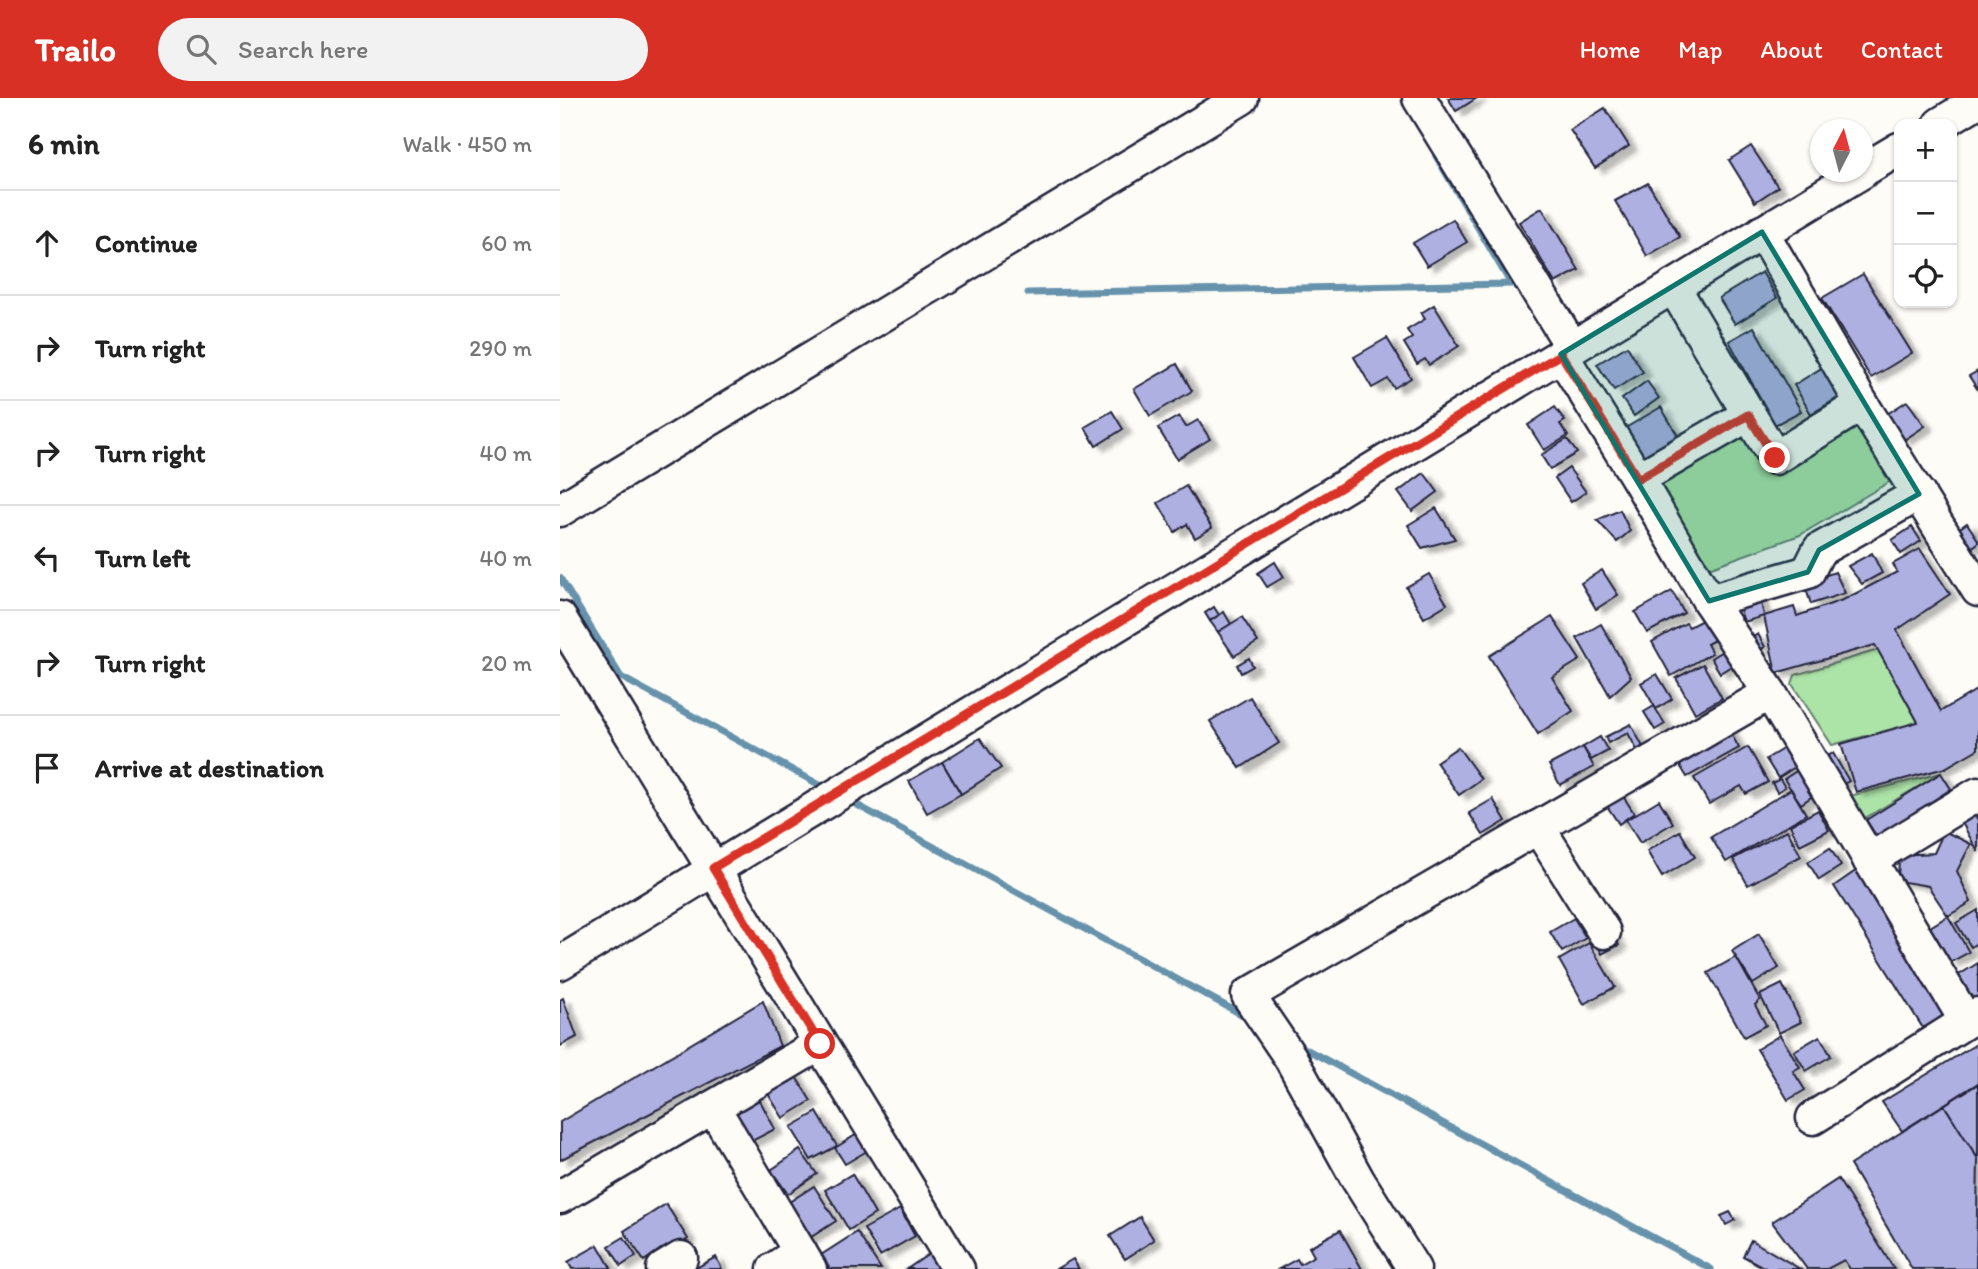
<!DOCTYPE html>
<html lang="en">
<head>
<meta charset="utf-8">
<style>
	:root { --surface:#fff; --page:#f2f2f2; --text:#222; --muted:#767676; --line:#e0e0e0; --accent:#d93025 }
	body { margin:0; font-family:Itim,sans-serif; background:var(--page); color:var(--text) }
	.controls { position:absolute; right:21px; top:21px; display:grid; overflow:hidden; border-radius:14px; box-shadow:0 2px 5px #0004 }
	.controls button { width:63px; height:63px; display:grid; place-items:center; padding:0; border:0; border-bottom:2px solid var(--line); background:var(--surface); color:var(--text); font:35px sans-serif }
	.compass { position:absolute; left:1250px; top:21px; width:63px; height:63px; border-radius:50%; background:var(--surface); box-shadow:0 2px 5px #0004; rotate:6deg }
	.stop { position:absolute; width:21px; height:21px; margin:-16px; border:5px solid #d93025; border-radius:50%; background:#fff }
	.stop.end { background:#d93025; border-color:#fff; box-shadow:0 2px 7px #0008 }
	.list { margin:0; padding:0; list-style:none }
	h2 { display:flex; justify-content:space-between; align-items:center; height:91px; margin:0; padding:0 28px; font-size:30px }
	h2 small { font-size:23px; font-weight:400; color:var(--muted) }
	.list li { display:grid; grid-template-columns:46px 1fr auto; gap:21px; align-items:center; box-sizing:border-box; height:105px; padding:0 28px; border-top:2px solid var(--line) }
	.list b { display:block; font-size:26px; white-space:nowrap }
	.list em { font-size:23px; font-style:normal; color:var(--muted) }
	.icon { flex:none; width:38px; height:38px; fill:none; stroke:currentColor; stroke-width:2; stroke-linecap:round; stroke-linejoin:round }
	.map { position:relative; flex:none; width:1418px; height:1171px; overflow:hidden }
	header { display:flex; align-items:center; gap:42px; box-sizing:border-box; height:98px; padding:0 35px; background:var(--accent); color:#fff }
	header strong { font-size:33px }
	nav { display:flex; gap:38px; margin-inline-start:auto; font-size:24px }
	.search { width:490px; height:63px; background:var(--page); display:flex; align-items:center; gap:18px; box-sizing:border-box; padding:0 24px; border-radius:38px; color:var(--muted); font-size:26px }
	main { display:flex }
	aside { flex:1; background:var(--surface) }
	.map>svg:first-child { display:block }
	.green { fill:#ace3a7; stroke:#678271; stroke-width:2 }
	.lines { fill:none; stroke-linecap:round; stroke-linejoin:round }
	.stream { stroke:#6692ab; stroke-width:7 }
	.building { fill:#aeb0e1; stroke:#22223b; stroke-width:2; filter:url(#shadow) }
	.minor-casing { stroke:#22223b; stroke-width:37 }
	.minor { stroke:#fdfcf7; stroke-width:32 }
	.route { stroke:#d93025; stroke-width:9 }
	.marked { fill:#0f766e; fill-opacity:0.2; stroke:#0f766e; stroke-width:5; stroke-linejoin:round }
</style>
</head>
<body>
<header>
<strong>Trailo</strong>
<div class="search"><svg class="icon" aria-label="search" viewBox="0 0 24 24"><circle cx="10" cy="10" r="6"/><path d="M15 15l6 6"/></svg>Search here</div>
<nav><a>Home</a><a>Map</a><a>About</a><a>Contact</a></nav>
</header>
<main>
<aside>
<h2>6 min<small>Walk · 450 m</small></h2>
<ul class="list">
<li><svg class="icon" aria-label="ahead" viewBox="0 0 24 24"><path d="M12 20V5M6 11l6-6 6 6"/></svg><div><b>Continue</b></div><em>60 m</em></li>
<li><svg class="icon" aria-label="right" viewBox="0 0 24 24"><path d="M7 20v-9h11M14 6l5 5-5 5"/></svg><div><b>Turn right</b></div><em>290 m</em></li>
<li><svg class="icon" aria-label="right" viewBox="0 0 24 24"><path d="M7 20v-9h11M14 6l5 5-5 5"/></svg><div><b>Turn right</b></div><em>40 m</em></li>
<li><svg class="icon" aria-label="left" viewBox="0 0 24 24"><path d="M17 20v-9H6M10 6l-5 5 5 5"/></svg><div><b>Turn left</b></div><em>40 m</em></li>
<li><svg class="icon" aria-label="right" viewBox="0 0 24 24"><path d="M7 20v-9h11M14 6l5 5-5 5"/></svg><div><b>Turn right</b></div><em>20 m</em></li>
<li><svg class="icon" aria-label="arrive" viewBox="0 0 24 24"><path d="M6 21V4h12l-3 4 3 4H6"/></svg><div><b>Arrive at destination</b></div></li>
</ul>
</aside>
<div class="map">
<svg width="1418" height="1171" viewBox="0 0 1418 1171">
	<defs>
		<filter id="shadow"><feDropShadow dx="8" dy="4.5" stdDeviation="2" flood-color="#0004"/></filter>
	</defs>
	<rect width="100%" height="100%" fill="#fdfcf7"/>
	<filter id="ink" filterUnits="userSpaceOnUse"><feTurbulence type="fractalNoise" baseFrequency=".0143" numOctaves="2"/><feDisplacementMap in="SourceGraphic" scale="14" xChannelSelector="R" yChannelSelector="G"/><feConvolveMatrix kernelMatrix="1 2 1 2 8 2 1 2 1" color-interpolation-filters="sRGB"/></filter>
	<g filter="url(#ink)">
		<!-- green -->
		<g class="green">
			<polygon points="1290,322 1305,327 1336,380 1240,437 1146,471 1096,388 1188,334 1210,369"/>
			<polygon points="1318,552 1358,624 1272,647 1232,586 1235,577"/>
			<polygon points="1381,675 1300,723 1286,699"/>
		</g>
		<g class="lines">
			<!-- stream -->
			<g class="stream">
				<polyline points="468,195 951,186 876,58"/>
				<polyline points="0,480 61,579 269,692"/>
				<polyline points="286,701 690,921"/>
				<polyline points="735,945 1151,1171"/>
			</g>
		</g>
		<!-- building -->
		<g class="building">
			<polygon points="888,0 917,0 896,13"/>
			<polygon points="1045,10 1069,48 1035,70 1010,32"/>
			<polygon points="1191,48 1218,89 1195,104 1169,62"/>
			<polygon points="1088,85 1120,139 1087,158 1055,103"/>
			<polygon points="982,110 1019,172 995,185 959,124"/>
			<polygon points="893,121 907,144 867,168 853,145"/>
			<polygon points="1202,174 1217,200 1175,226 1159,200"/>
			<polygon points="1303,176 1352,255 1311,280 1262,200"/>
			<polygon points="874,207 899,248 869,267 865,261 857,266 844,245 852,240 847,232 865,221 861,215"/>
			<polygon points="1194,229 1241,313 1215,327 1169,243"/>
			<polygon points="827,240 851,280 834,290 828,281 812,290 794,259"/>
			<polygon points="1067,248 1083,274 1054,292 1037,266"/>
			<polygon points="617,266 632,293 590,318 574,291"/>
			<polygon points="1268,266 1286,295 1251,316 1234,287"/>
			<polygon points="1418,273 1418,292 1409,278"/>
			<polygon points="1087,283 1099,300 1074,318 1062,301"/>
			<polygon points="1347,303 1365,328 1344,342 1327,316"/>
			<polygon points="995,309 1005,323 1000,326 1008,338 984,352 968,327"/>
			<polygon points="1101,309 1121,343 1082,365 1062,332"/>
			<polygon points="552,313 563,331 536,348 525,329"/>
			<polygon points="619,318 626,329 638,322 650,341 617,361 598,330"/>
			<polygon points="1007,341 1017,355 990,371 981,357"/>
			<polygon points="1009,370 1026,394 1011,404 995,380"/>
			<polygon points="864,375 878,394 852,413 838,394"/>
			<polygon points="626,388 652,430 635,440 627,426 615,434 598,405"/>
			<polygon points="876,410 895,441 862,450 848,427"/>
			<polygon points="1060,412 1070,433 1057,444 1037,422"/>
			<polygon points="1407,425 1418,442 1418,445 1410,451 1397,432"/>
			<polygon points="1352,429 1361,443 1341,456 1332,442"/>
			<polygon points="1360,451 1390,496 1337,532 1381,613 1418,591 1418,651 1385,670 1296,694 1281,646 1358,624 1315,547 1216,575 1204,518 1234,509 1237,518 1285,501 1337,474 1333,466"/>
			<polygon points="1312,455 1322,475 1302,486 1288,468"/>
			<polygon points="715,464 724,479 707,489 698,475"/>
			<polygon points="1042,472 1058,497 1036,511 1021,485"/>
			<polygon points="1275,474 1285,495 1251,506 1244,485"/>
			<polygon points="869,476 887,506 864,520 846,489"/>
			<polygon points="1112,493 1124,515 1087,535 1075,514"/>
			<polygon points="1199,495 1204,518 1184,524 1177,502"/>
			<polygon points="654,509 659,517 650,523 645,515"/>
			<polygon points="664,514 671,526 658,534 650,523"/>
			<polygon points="682,519 698,544 674,558 658,534"/>
			<polygon points="992,519 1020,562 992,579 1013,613 978,636 929,558"/>
			<polygon points="1148,519 1160,539 1147,546 1152,555 1111,578 1092,544 1126,525 1129,529"/>
			<polygon points="1041,526 1071,579 1050,598 1017,540"/>
			<polygon points="1198,536 1205,549 1200,552 1193,539"/>
			<polygon points="1167,550 1176,565 1160,575 1151,560"/>
			<polygon points="689,560 693,568 681,575 677,567"/>
			<polygon points="1143,566 1162,600 1135,615 1116,580"/>
			<polygon points="1097,576 1112,601 1096,611 1081,585"/>
			<polygon points="690,599 719,645 680,670 650,623"/>
			<polygon points="1094,608 1105,626 1095,632 1084,614"/>
			<polygon points="1165,624 1179,650 1127,679 1111,653"/>
			<polygon points="1071,626 1083,649 1077,652 1068,635 1048,645 1045,639"/>
			<polygon points="1040,639 1048,653 1031,662 1023,649"/>
			<polygon points="420,640 441,670 401,696 382,664"/>
			<polygon points="898,649 921,681 899,697 876,664"/>
			<polygon points="1023,649 1034,669 1000,687 989,667"/>
			<polygon points="1188,649 1208,684 1186,696 1181,688 1149,706 1134,680"/>
			<polygon points="1226,649 1238,667 1218,680 1206,661"/>
			<polygon points="1273,655 1289,683 1280,688 1264,660"/>
			<polygon points="382,664 401,696 367,715 349,683"/>
			<polygon points="1238,672 1254,697 1241,706 1224,681"/>
			<polygon points="1381,675 1391,691 1317,739 1306,722"/>
			<polygon points="1220,681 1225,689 1217,694 1212,685"/>
			<polygon points="1231,691 1246,716 1166,764 1151,739"/>
			<polygon points="1061,695 1074,715 1059,726 1045,705"/>
			<polygon points="933,701 946,723 923,737 909,715"/>
			<polygon points="1099,702 1113,725 1080,745 1066,722"/>
			<polygon points="1258,712 1269,732 1240,747 1230,727"/>
			<polygon points="1414,716 1418,722 1418,754 1401,723"/>
			<polygon points="1227,732 1241,758 1188,787 1173,761"/>
			<polygon points="1120,733 1135,759 1102,779 1087,753"/>
			<polygon points="1384,733 1411,746 1397,773 1411,804 1388,818 1368,788 1338,783 1339,757 1374,755"/>
			<polygon points="1270,750 1281,768 1259,782 1248,764"/>
			<polygon points="1297,772 1386,920 1366,935 1274,788"/>
			<polygon points="1418,812 1418,844 1411,849 1396,825"/>
			<polygon points="1388,818 1409,854 1391,864 1370,829"/>
			<polygon points="1014,820 1026,840 1002,854 990,834"/>
			<polygon points="1050,831 1059,847 1042,856 1034,840"/>
			<polygon points="1199,836 1219,870 1193,886 1172,853"/>
			<polygon points="1029,845 1055,889 1024,906 999,862"/>
			<polygon points="1176,859 1200,902 1195,907 1206,927 1184,939 1148,875"/>
			<polygon points="1418,865 1418,906 1413,909 1394,880"/>
			<polygon points="1222,886 1241,924 1219,935 1200,897"/>
			<polygon points="3,900 17,939 0,948 0,902"/>
			<polygon points="203,903 220,948 0,1062 0,1024"/>
			<polygon points="1220,937 1240,969 1233,973 1245,992 1228,1002 1197,951"/>
			<polygon points="1260,938 1271,958 1246,973 1234,953"/>
			<polygon points="1418,945 1418,985 1342,1033 1322,1004"/>
			<polygon points="233,974 251,1003 223,1020 205,991"/>
			<polygon points="1418,986 1418,1061 1384,1007"/>
			<polygon points="196,995 215,1031 190,1044 171,1009"/>
			<polygon points="1384,1007 1418,1061 1416,1171 1352,1171 1290,1067"/>
			<polygon points="257,1014 277,1048 251,1062 231,1029"/>
			<polygon points="302,1033 312,1050 285,1066 275,1050"/>
			<polygon points="240,1052 257,1076 228,1096 211,1072"/>
			<polygon points="292,1076 315,1116 289,1132 265,1092"/>
			<polygon points="1278,1081 1334,1171 1290,1171 1284,1162 1267,1171 1247,1171 1212,1124"/>
			<polygon points="254,1088 276,1123 245,1143 223,1108"/>
			<polygon points="106,1106 128,1141 104,1157 101,1151 84,1163 64,1133"/>
			<polygon points="340,1111 355,1138 320,1158 304,1131"/>
			<polygon points="1170,1114 1175,1122 1166,1127 1161,1118"/>
			<polygon points="580,1119 594,1142 565,1161 550,1138"/>
			<polygon points="780,1132 802,1171 719,1171 737,1161 740,1166 754,1158 749,1149"/>
			<polygon points="297,1134 321,1171 270,1171 261,1157"/>
			<polygon points="64,1139 76,1158 61,1168 49,1148"/>
			<polygon points="1191,1142 1240,1171 1207,1171 1183,1158"/>
			<polygon points="38,1147 51,1170 12,1171 8,1164"/>
			<polygon points="369,1156 378,1171 347,1171"/>
			<polygon points="156,1159 162,1171 134,1171"/>
			<polygon points="513,1161 519,1171 496,1171"/>
		</g>
		<g class="lines">
			<!-- minor casing -->
			<g class="minor-casing">
				<g id="minor">
					<polyline points="859,0 1012,249"/>
					<polyline points="1380,26 1418,3"/>
					<polyline points="1302,73 1339,51"/>
					<polyline points="1202,134 1302,306"/>
					<polyline points="1113,188 1215,360 1302,306 1418,492"/>
					<polyline points="1001,256 1078,381 1149,503 1210,595 1406,923"/>
					<polyline points="1078,381 1188,317"/>
					<polyline points="0,412 682,0"/>
					<polyline points="1149,503 1248,474 1259,452 1359,396"/>
					<polyline points="0,520 398,1171"/>
					<polyline points="978,729 1044,834"/>
					<polyline points="1309,762 1418,696"/>
					<polyline points="0,865 1302,74"/>
					<polyline points="153,1009 240,1154"/>
					<polyline points="1253,1020 1418,916"/>
					<polyline points="0,1099 260,946"/>
					<polyline points="103,1171 121,1160"/>
					<polyline points="214,1171 240,1154 250,1171"/>
					<polyline points="854,1171 798,1082 730,959 688,897 1210,595"/>
				</g>
			</g>
			<!-- minor -->
			<use href="#minor" class="minor"/>
		</g>
	</g>
	<g class="lines" filter="url(#ink)">
		<!-- route -->
		<polyline class="route" points="260,946 153,770 1001,256 1078,381 1188,317 1215,360"/>
	</g>
	<!-- marked area -->
	<path class="marked" d="M 1202,134 L 1359,396 L 1259,452 L 1248,474 L 1149,503 L 1001,256 Z"/>
</svg>
<div class="controls">
<button>+</button>
<button>−</button>
<button><svg class="icon" aria-label="locate" viewBox="0 0 24 24"><circle cx="12" cy="12" r="6"/><path d="M12 2v4M12 18v4M2 12h4M18 12h4"/></svg></button>
</div>
<svg class="compass" viewBox="-18 -18 36 36"><path d="M0-13l5 13h-10z" fill="#e53935"/><path d="M0 13l5-13h-10z" fill="#767676"/></svg>
<div class="stop" style="left:260px;top:946px"></div>
<div class="stop end" style="left:1215px;top:360px"></div>
</div>
</main>
</body>
</html>
